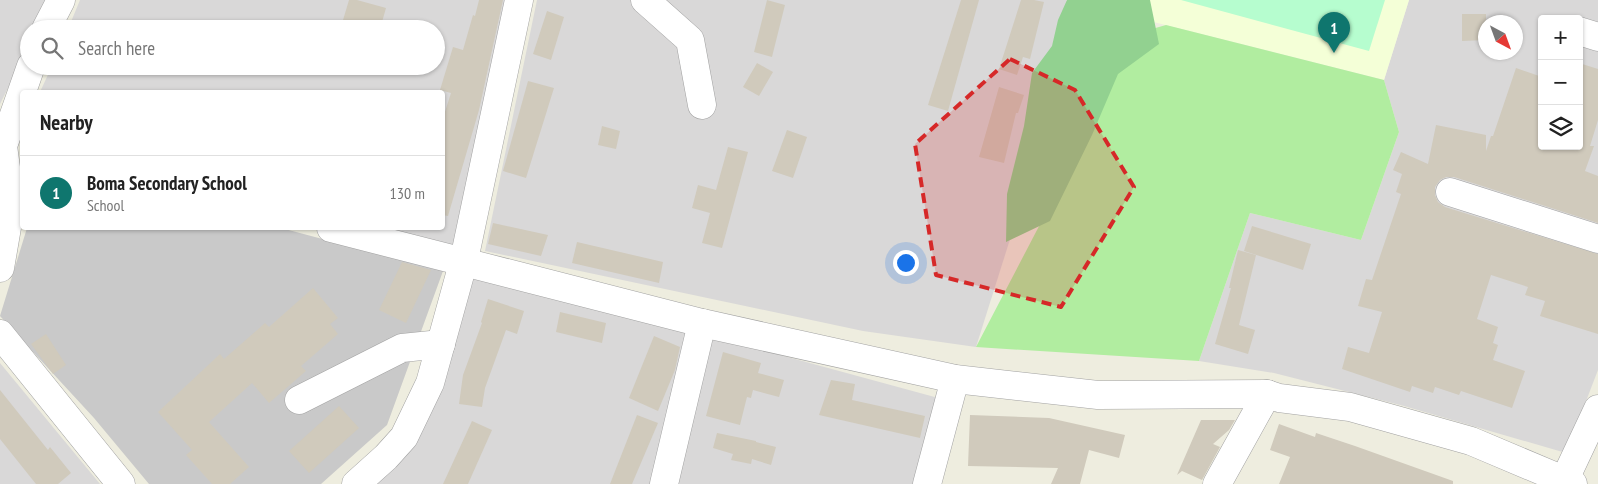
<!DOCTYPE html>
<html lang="en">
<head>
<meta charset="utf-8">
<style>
	:root { --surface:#fff; --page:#f6f6f6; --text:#222; --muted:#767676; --line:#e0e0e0; --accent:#0f766e }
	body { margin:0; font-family:"PT Sans Narrow",sans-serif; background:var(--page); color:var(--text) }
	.controls { position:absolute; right:15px; top:15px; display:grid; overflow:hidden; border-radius:5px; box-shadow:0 1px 4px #0004 }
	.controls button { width:45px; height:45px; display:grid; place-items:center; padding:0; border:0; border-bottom:1px solid var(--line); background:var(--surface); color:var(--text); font:25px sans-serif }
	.compass { position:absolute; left:1478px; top:15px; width:45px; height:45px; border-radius:50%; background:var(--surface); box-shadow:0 1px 4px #0004; rotate:139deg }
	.you { position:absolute; left:905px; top:262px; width:18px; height:18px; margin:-12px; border:4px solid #fff; border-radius:50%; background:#1a73e8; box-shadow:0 0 0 8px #1a73e833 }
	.badge { display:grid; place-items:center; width:32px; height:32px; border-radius:50%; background:var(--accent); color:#fff; font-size:16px; font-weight:700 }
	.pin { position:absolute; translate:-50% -41px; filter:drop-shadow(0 1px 2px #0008) }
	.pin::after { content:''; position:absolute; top:26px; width:18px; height:15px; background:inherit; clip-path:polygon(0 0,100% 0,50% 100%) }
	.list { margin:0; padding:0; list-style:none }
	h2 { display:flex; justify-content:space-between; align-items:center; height:65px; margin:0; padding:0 20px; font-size:21px }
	h2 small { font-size:16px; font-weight:400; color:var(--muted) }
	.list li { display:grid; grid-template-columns:32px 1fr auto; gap:15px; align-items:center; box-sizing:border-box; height:75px; padding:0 20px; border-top:1px solid var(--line) }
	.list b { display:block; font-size:19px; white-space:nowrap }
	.list p { margin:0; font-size:16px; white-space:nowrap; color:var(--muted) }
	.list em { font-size:16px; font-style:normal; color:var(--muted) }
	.icon { flex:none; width:28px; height:28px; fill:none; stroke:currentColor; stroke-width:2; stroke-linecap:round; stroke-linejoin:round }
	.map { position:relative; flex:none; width:1598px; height:484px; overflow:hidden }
	.search { position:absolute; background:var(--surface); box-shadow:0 1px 4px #0004; left:20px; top:20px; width:425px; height:55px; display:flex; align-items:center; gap:12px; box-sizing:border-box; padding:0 18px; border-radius:28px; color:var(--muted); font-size:19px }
	.panel { position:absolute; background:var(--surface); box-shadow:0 1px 4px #0004; left:20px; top:90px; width:425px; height:140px; border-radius:5px }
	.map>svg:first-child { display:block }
	.residential { fill:#d9d8d8; fill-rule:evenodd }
	.education { fill:#f4ffd7 }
	.religious { fill:#c9c9c9 }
	.grass { fill:#b1eda0 }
	.forest { fill:#92d190 }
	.park { fill:#b6fdcf }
	.building { fill:#d0cabc }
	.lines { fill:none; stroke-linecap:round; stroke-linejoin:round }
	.minor-casing { stroke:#a2a2a2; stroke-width:29 }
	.minor { stroke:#fff; stroke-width:28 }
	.marked { fill:#d62828; fill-opacity:0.2; stroke:#d62828; stroke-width:4; stroke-dasharray:10 6; stroke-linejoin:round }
</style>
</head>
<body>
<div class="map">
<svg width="1598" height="484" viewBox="0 0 1598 484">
	<rect width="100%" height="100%" fill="#eeeddf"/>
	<!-- residential -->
	<g class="residential">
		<polygon points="0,0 52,0 37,29 29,29 29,46 0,104"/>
		<polygon points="80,0 511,0 455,247 378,228 442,228 442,92 40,92 52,66 436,66 436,29 68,29"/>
		<polygon points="537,0 1066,0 1084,5 976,347 863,331 485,251"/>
		<path d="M 1409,0 L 1598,0 L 1598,370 L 1566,453 L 1404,406 L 1274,373 L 1199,361 L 1250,213 L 1361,240 L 1399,132 L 1384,80 ZM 1542,19 L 1579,19 L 1579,146 L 1542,146 ZM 1486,22 L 1516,22 L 1516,52 L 1486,52 Z"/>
		<polygon points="474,277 691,333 654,484 375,484"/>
		<polygon points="711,336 942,399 918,484 677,484"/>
		<polygon points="0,363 100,484 0,484"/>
	</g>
	<!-- education -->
	<polygon class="education" points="1066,0 1409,0 1384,80"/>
	<!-- religious -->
	<polygon class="religious" points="27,228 281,228 443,271 387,425 321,484 149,484 94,418 0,316"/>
	<!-- grass -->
	<polygon class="grass" points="1166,25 1384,80 1399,132 1361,240 1250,213 1199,361 976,347 1073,161 1117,39"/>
	<!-- forest -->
	<polygon class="forest" points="1067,0 1150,0 1159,44 1118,74 1092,135 1050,221 1006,242 1007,194 1024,126 1032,73 1052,46 1058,20"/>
	<!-- park -->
	<polygon class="park" points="1181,0 1385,0 1369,51"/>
	<!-- building -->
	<g class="building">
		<polygon points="349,0 357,0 386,8 380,29 373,29 343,20"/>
		<polygon points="479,0 503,0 479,110 448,216 442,215 442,121 451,93 440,90 453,47 463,50 473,15 475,16"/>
		<polygon points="767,0 785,5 772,57 754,52"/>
		<polygon points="961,0 979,0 948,111 928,105"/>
		<polygon points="1021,0 1034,0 1044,2 1030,59 1023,57 1017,75 999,69"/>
		<polygon points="547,11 564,17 551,60 533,54"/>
		<polygon points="1462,14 1486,14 1486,40 1462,41"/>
		<polygon points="757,63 773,72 759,96 743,87"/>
		<polygon points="1579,63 1598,69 1598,120 1590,146 1594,146 1585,171 1598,176 1598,223 1454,177 1446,177 1440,180 1435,187 1435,195 1438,202 1445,207 1598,254 1598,334 1540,316 1545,301 1525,295 1528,287 1491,275 1477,319 1498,327 1493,343 1498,345 1493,360 1525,371 1512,408 1461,391 1459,395 1435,387 1433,393 1412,386 1410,392 1342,369 1348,347 1369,353 1382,312 1358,306 1366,279 1372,280 1401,194 1396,192 1402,174 1393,170 1401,152 1428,164 1436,125 1486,135 1486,151 1491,136 1493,136 1516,68 1542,77 1542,146 1579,146"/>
		<polygon points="528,81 554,88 526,178 503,171"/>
		<polygon points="999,87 1024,95 1018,113 1016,113 1004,163 979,157"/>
		<polygon points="602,126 620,131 616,149 598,145"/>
		<polygon points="787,130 807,137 793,178 772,171"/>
		<polygon points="728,147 748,152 722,248 702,243 710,213 692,208 698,185 716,190"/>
		<polygon points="493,223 548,235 541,256 488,244"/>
		<polygon points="1252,226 1311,244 1303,270 1244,251"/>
		<polygon points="577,242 663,262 659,283 572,263"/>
		<polygon points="1238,250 1256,255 1239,325 1255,330 1248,354 1215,344 1231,288 1229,288"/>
		<polygon points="402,262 431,270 406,323 379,310"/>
		<polygon points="313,288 338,318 330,324 338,334 301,366 306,371 269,403 252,383 209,422 249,467 230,484 212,484 186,455 192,450 158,412 220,354 224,359 265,323 269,327"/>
		<polygon points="488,299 524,311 517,334 506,330 485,388 482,407 459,404 463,375 482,323 481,322"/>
		<polygon points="560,312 606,323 602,343 556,332"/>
		<polygon points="46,334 66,365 53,374 31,344"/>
		<polygon points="654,336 680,347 675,370 658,411 629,398"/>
		<polygon points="723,352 761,363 758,373 784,380 779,397 753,390 751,398 747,397 740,425 706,416"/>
		<polygon points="831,380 855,384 852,400 925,416 920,438 819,415"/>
		<polygon points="0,390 48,450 50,447 71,473 58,484 36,484 0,439"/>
		<polygon points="339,406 359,428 309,473 289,451"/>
		<polygon points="637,415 658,423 632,484 610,484"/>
		<polygon points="970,415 1049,418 1125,435 1119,458 1089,450 1080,484 1051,484 1058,468 968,466"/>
		<polygon points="1201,420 1235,420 1229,430 1213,444 1220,447 1202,480 1182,471 1177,475"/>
		<polygon points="472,421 492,430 468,484 443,484"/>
		<polygon points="1279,424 1315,437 1316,433 1355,446 1453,481 1453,484 1279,484 1290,457 1270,450"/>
		<polygon points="717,433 756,441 756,442 776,447 771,465 752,459 751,464 731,460 733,454 713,448"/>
	</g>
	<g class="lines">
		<!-- minor casing -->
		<g class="minor-casing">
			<g id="minor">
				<polyline points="645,0 690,40 702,105"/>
				<polyline points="46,29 61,0"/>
				<polyline points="1579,31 1598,37"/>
				<polyline points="1450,192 1598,239"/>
				<polyline points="331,228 702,323 955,379 1098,395 1267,394 1279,398 1350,407 1471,441 1573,484"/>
				<polyline points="0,268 11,204 3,146 31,66"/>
				<polyline points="0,334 121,484"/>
				<polyline points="299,400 402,348 441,344"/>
				<polyline points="1565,479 1598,409"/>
				<polyline points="356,484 386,457 404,437 430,383 464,260 519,0"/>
				<polyline points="664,484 702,323"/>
				<polyline points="927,484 955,379"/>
				<polyline points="1217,484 1267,394"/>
			</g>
		</g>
		<!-- minor -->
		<use href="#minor" class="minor"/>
	</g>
	<!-- marked area -->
	<path class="marked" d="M 1010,59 L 1075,90 L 1134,187 L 1061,307 L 936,275 L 915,144 Z"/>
</svg>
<div class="controls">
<button>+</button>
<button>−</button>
<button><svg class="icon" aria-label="layers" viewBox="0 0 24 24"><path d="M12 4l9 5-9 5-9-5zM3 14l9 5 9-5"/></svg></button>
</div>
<svg class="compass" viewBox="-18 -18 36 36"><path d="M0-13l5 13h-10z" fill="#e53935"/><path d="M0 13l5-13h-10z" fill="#767676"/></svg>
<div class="you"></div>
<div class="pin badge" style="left:1334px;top:53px">1</div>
<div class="search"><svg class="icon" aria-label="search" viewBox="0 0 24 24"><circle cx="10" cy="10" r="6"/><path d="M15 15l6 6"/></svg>Search here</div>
<section class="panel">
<h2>Nearby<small></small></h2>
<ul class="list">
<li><span class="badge">1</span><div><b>Boma Secondary School</b><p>School</p></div><em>130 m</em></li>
</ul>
</section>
</div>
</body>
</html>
